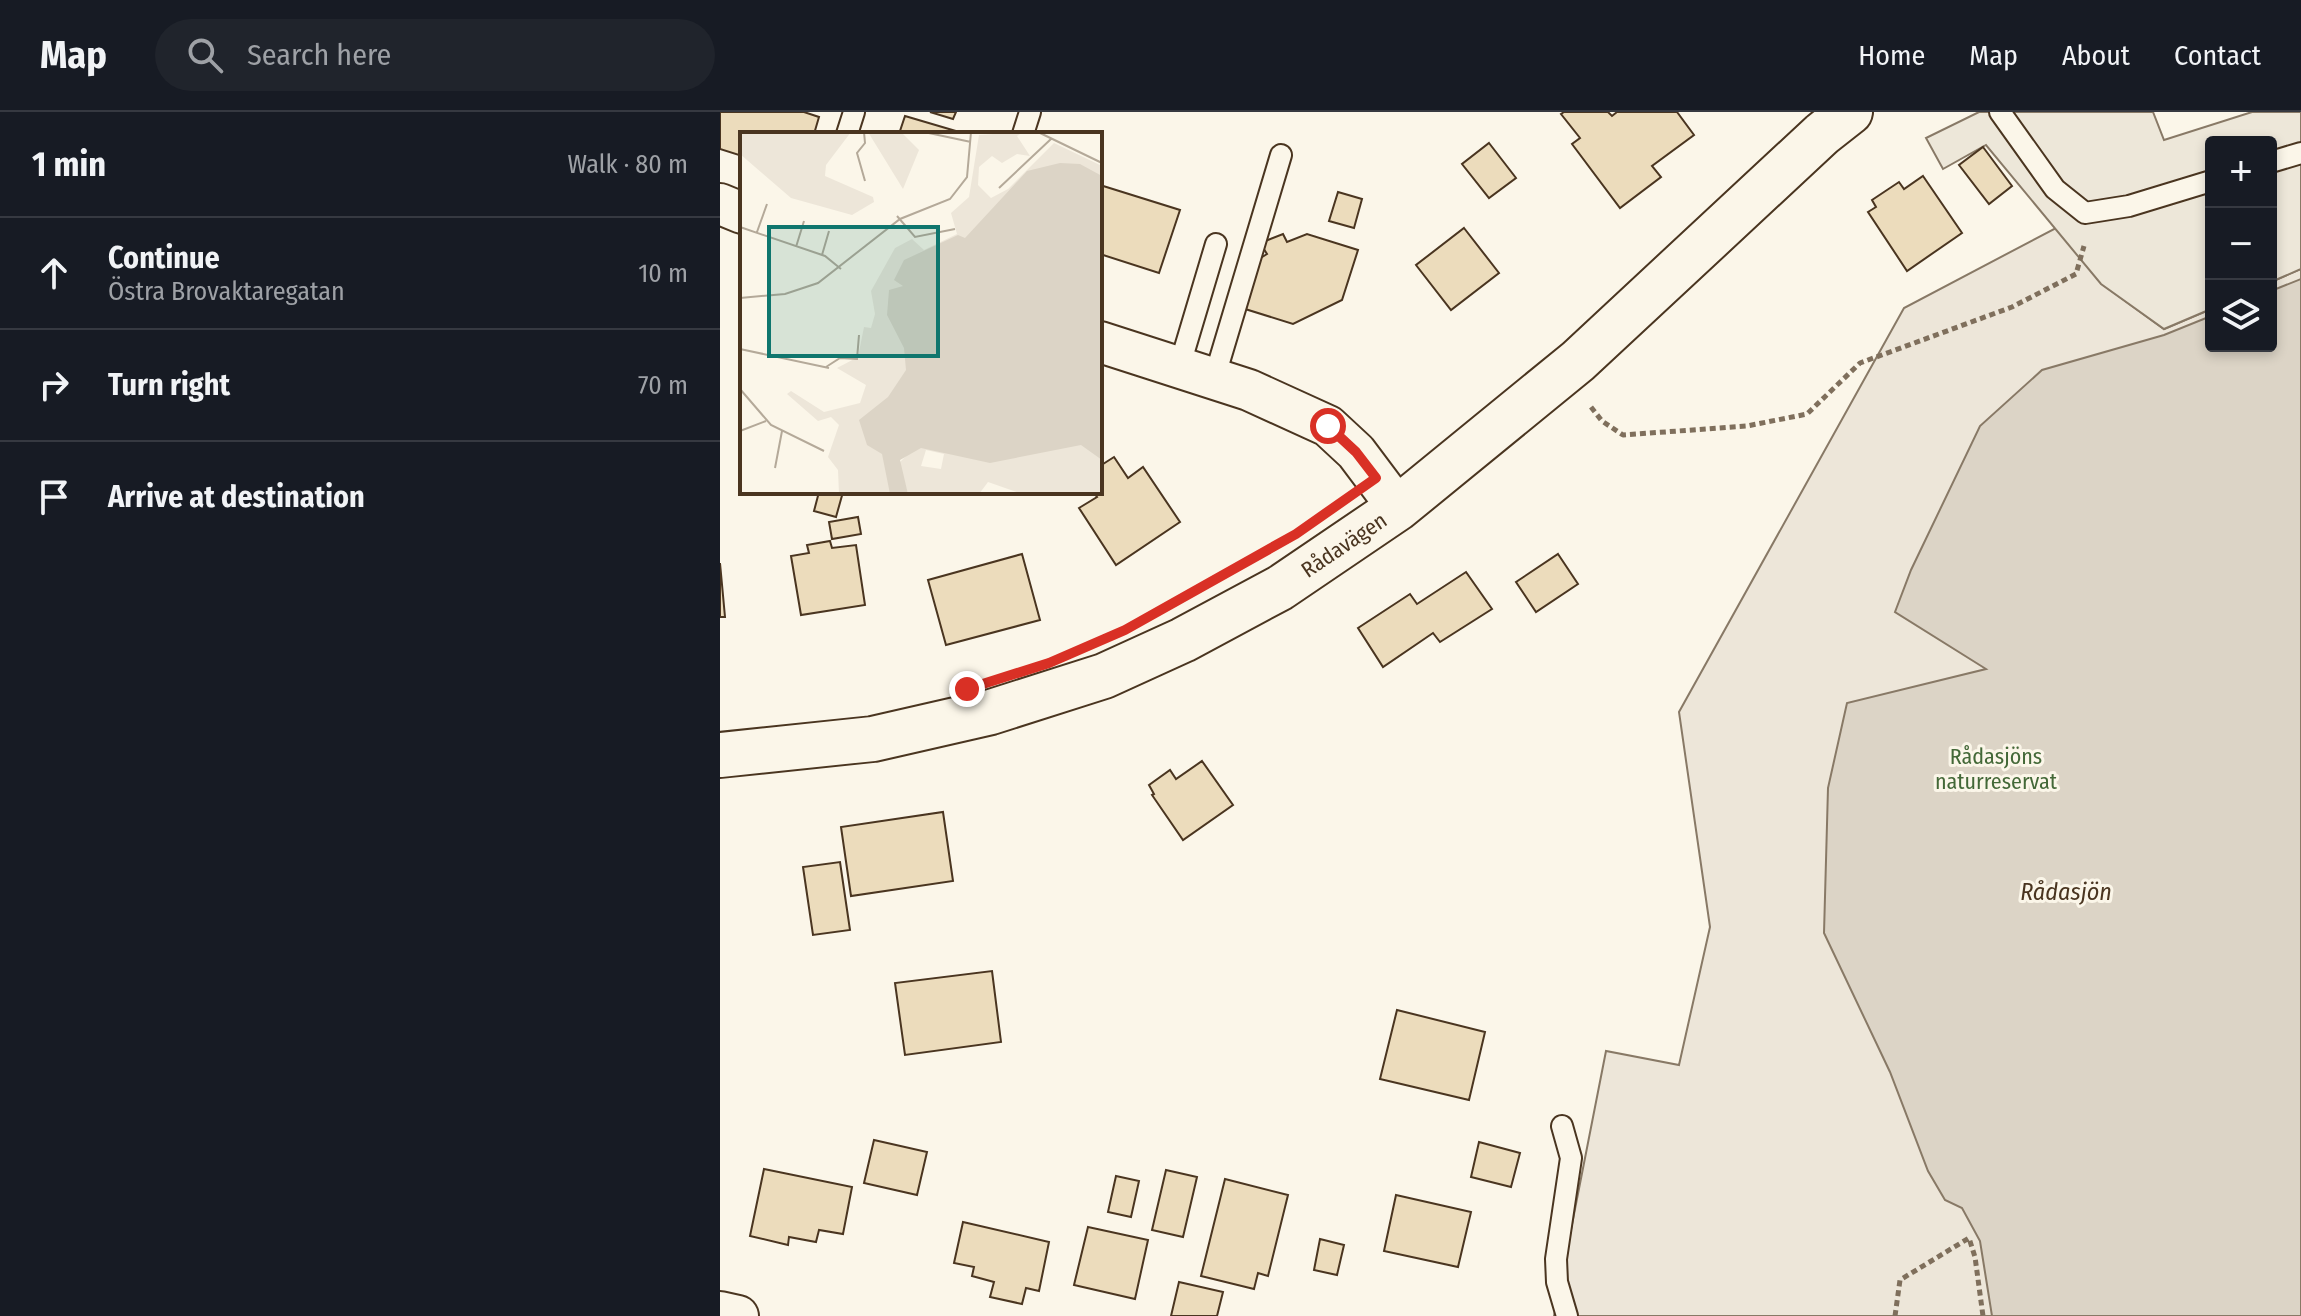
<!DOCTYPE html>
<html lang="en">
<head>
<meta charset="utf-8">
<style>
	:root { --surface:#171b24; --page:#20242c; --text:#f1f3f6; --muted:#9ea1a6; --line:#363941 }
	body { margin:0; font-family:"Fira Sans Condensed",sans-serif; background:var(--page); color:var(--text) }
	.controls { position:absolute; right:24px; top:24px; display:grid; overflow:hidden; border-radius:8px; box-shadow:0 4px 12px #0003 }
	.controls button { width:72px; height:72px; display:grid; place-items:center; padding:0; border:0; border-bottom:2px solid var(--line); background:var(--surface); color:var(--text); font:40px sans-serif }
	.stop { position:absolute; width:24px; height:24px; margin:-18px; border:6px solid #d93025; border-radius:50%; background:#fff }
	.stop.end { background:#d93025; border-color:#fff; box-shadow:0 2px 8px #0008 }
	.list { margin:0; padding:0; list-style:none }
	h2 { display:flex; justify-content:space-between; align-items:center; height:104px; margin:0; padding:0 32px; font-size:34px }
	h2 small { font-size:26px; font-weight:400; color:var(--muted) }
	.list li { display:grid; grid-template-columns:52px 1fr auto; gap:24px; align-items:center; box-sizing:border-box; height:112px; padding:0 32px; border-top:2px solid var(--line) }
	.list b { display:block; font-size:30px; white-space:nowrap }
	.list p { margin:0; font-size:26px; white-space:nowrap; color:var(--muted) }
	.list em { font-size:26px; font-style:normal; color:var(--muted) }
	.icon { flex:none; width:44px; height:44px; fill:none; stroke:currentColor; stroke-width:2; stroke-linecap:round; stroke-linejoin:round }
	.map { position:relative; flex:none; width:1581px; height:1204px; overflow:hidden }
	header { display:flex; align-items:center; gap:48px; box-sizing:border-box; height:112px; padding:0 40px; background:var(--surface); border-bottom:2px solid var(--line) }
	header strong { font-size:38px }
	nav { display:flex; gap:44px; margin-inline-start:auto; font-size:28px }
	.search { width:560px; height:72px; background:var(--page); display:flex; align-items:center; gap:20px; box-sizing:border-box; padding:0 28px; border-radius:44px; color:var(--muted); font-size:30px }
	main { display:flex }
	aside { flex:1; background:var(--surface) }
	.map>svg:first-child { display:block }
	.green { fill:#ede6d9; stroke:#887966; stroke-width:2 }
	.parking { fill:#ede7d9; stroke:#887966; stroke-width:2 }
	.water { fill:#dcd4c6; stroke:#887966; stroke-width:2 }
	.building { fill:#ecdcbc; stroke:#4a3520; stroke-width:2 }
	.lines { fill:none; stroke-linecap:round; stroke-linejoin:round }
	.lane-casing { stroke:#4a3520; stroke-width:24 }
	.street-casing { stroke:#4a3520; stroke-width:44 }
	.secondary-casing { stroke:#4a3520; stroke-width:48 }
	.path { stroke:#7f6f5c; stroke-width:5; stroke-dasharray:6 4; stroke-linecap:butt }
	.lane { stroke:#fbf6e9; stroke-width:20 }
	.street { stroke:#fbf6e9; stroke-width:40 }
	.secondary { stroke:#fbf6e9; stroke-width:44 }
	.route { stroke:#d93025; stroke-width:10 }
	.labels { text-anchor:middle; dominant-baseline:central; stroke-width:6; stroke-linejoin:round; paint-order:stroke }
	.street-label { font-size:22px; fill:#4a3520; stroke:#fbf6e9 }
	.park-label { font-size:22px; fill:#436837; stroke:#fbf6e9 }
	.water-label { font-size:24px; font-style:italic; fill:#4a3520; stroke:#fbf6e9 }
	.inset-road { fill:none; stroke:#b4a999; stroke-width:2 }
	.view { fill:#0f766e; fill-opacity:0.15; stroke:#0f766e; stroke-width:4 }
	.inset-edge { fill:none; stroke:#4a3520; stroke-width:4 }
</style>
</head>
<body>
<header>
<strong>Map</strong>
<div class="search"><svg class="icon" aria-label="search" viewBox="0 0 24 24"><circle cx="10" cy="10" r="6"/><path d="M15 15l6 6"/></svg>Search here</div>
<nav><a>Home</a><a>Map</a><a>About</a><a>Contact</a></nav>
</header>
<main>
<aside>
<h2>1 min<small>Walk · 80 m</small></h2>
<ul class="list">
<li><svg class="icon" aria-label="ahead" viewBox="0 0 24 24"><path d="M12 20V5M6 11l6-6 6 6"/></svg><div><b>Continue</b><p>Östra Brovaktaregatan</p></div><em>10 m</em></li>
<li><svg class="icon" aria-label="right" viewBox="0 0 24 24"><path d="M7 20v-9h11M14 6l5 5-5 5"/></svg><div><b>Turn right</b></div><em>70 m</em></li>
<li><svg class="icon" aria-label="arrive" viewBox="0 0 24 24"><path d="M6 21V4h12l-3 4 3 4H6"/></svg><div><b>Arrive at destination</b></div></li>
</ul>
</aside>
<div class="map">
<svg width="1581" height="1204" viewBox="0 0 1581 1204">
	<rect width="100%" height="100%" fill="#fbf6e9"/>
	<!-- green -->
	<polygon class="green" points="1336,116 1382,172 1444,217 1491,197 1491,234 1551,234 1551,170 1581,157 1581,1204 834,1204 886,939 959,953 990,815 959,600 1184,196"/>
	<!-- parking -->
	<polygon class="parking" points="1259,0 1433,0 1444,28 1532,0 1581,0 1581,157 1551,170 1551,30 1491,30 1491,197 1444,217 1381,172 1266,33 1223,57 1206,26"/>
	<!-- water -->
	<polygon class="water" points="1581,167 1581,1204 1272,1204 1260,1129 1242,1096 1225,1088 1208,1059 1170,960 1104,821 1108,676 1127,591 1266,557 1175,500 1191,458 1260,314 1322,258 1444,223 1491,204 1491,234 1551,234 1551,179"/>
	<!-- building -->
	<g class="building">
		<polygon points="0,0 84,0 99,5 94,22 22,22 22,44 0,37"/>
		<polygon points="210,0 236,0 233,7"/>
		<polygon points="844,0 888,0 892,4 897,0 957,0 974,23 932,54 941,65 900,96 852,32 860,26 841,2"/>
		<polygon points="185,4 246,22 179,22"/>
		<polygon points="769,31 796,66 769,86 742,52"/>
		<polygon points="1263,35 1292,74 1269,92 1239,53"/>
		<polygon points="1203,64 1242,121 1187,159 1148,100 1156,95 1152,88 1179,70 1184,77"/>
		<polygon points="380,73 460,98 439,161 380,142"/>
		<polygon points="618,80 642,87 634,116 609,109"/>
		<polygon points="744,116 779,161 731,198 696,153"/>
		<polygon points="563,122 567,130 587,122 638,138 622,188 573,212 522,196 539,147 547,142 540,131"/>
		<polygon points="394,345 408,366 423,355 460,410 396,453 359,396 377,385 373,380 380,380 380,354"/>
		<polygon points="99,380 123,380 116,405 94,399"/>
		<polygon points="138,405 141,422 112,427 109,410"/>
		<polygon points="110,429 112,436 136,433 145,493 81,503 71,444 89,441 87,433"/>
		<polygon points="302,442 320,508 226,533 208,468"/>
		<polygon points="838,442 858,472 816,500 796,470"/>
		<polygon points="0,451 5,505 0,505"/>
		<polygon points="746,460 772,497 720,530 713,521 663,555 638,516 690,482 697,492"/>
		<polygon points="482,649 513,693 463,728 432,683 434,682 429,673 450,658 456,667"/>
		<polygon points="223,700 233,769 131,784 121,715"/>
		<polygon points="120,750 130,818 93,823 83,755"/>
		<polygon points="272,859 281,930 185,943 175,871"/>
		<polygon points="677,898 765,920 749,988 660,967"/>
		<polygon points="154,1028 207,1040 197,1083 144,1071"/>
		<polygon points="759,1030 800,1041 791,1075 751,1065"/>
		<polygon points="44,1057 132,1075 123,1122 99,1118 96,1130 69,1125 68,1133 30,1124"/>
		<polygon points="446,1058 477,1065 463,1125 432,1118"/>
		<polygon points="396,1064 419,1069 411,1105 388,1100"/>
		<polygon points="505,1067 568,1083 548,1164 538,1161 534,1177 481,1164"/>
		<polygon points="676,1083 751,1100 738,1155 664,1139"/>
		<polygon points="243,1110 329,1130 319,1179 306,1176 302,1192 270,1185 274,1170 252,1164 254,1155 234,1151"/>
		<polygon points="368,1115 428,1128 415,1187 354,1173"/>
		<polygon points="600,1127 624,1133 617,1163 594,1158"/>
		<polygon points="459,1170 503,1180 497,1204 451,1204"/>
	</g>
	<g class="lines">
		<!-- lane casing -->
		<g class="lane-casing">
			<g id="lane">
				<polyline points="1280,0 1335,77 1365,101 1409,94 1491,69"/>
				<polyline points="127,22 134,0"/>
				<polyline points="303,22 310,0"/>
				<polyline points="1551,50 1581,41"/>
				<polyline points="459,256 496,132"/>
				<polyline points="494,267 561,43"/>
				<polyline points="842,1014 851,1046 836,1147 837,1170 847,1204"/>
			</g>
		</g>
		<!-- street casing -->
		<g class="street-casing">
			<g id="street">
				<polyline points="0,92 22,101"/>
				<polyline points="380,230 529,278 608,314 636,340 678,396"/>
				<polyline points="0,1200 18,1204"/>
			</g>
		</g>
		<!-- secondary casing -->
		<g class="secondary-casing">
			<polyline id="secondary" points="0,643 153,627 271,600 384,564 463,528 560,476 678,396 858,249 1102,22 1130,0"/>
		</g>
		<!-- path -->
		<g class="path">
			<polyline points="871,295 882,309 903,323 1027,314 1087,302 1140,251 1292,195 1356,162 1364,134"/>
			<polyline points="1175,1204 1180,1168 1249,1126 1255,1145 1263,1204"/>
		</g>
		<!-- lane -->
		<use href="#lane" class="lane"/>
		<!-- street -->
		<use href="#street" class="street"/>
		<!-- secondary -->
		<use href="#secondary" class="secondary"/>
	</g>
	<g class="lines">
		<!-- route -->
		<polyline class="route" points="247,577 329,551 405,518 576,422 656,366 636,340 608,314"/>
	</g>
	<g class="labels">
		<!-- street labels -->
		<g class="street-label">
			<text transform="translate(624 433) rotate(-34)">Rådavägen</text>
		</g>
		<!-- park labels -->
		<g class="park-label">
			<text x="1276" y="644">Rådasjöns<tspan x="1276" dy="25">naturreservat</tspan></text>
		</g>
		<!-- water labels -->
		<g class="water-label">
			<text x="1346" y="780">Rådasjön</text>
		</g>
	</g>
	<!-- overview -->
	<g transform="translate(20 20)">
		<rect width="362" height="362" fill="#fbf6e9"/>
		<path d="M 0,0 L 111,0 L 86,33 L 85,44 L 133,65 L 134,70 L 112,83 L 51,66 L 0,22 ZM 128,0 L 161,0 L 179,18 L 163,57 ZM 283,0 L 277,4 L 290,24 L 277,22 L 262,31 L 252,24 L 239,35 L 238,53 L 251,66 L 268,57 L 314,11 L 362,34 L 362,362 L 282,362 L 248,350 L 239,362 L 168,362 L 159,331 L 172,318 L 156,331 L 165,362 L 99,362 L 98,338 L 88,325 L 99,293 L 91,285 L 78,289 L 47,262 L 51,259 L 84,280 L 120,271 L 126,253 L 97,236 L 118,225 L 124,195 L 131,196 L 135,182 L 131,159 L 155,116 L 172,107 L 184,118 L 217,102 L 211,81 L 229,65 L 239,3 ZM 186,318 L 204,322 L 201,337 L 181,334 Z" fill="#ede6d9" fill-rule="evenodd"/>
		<path d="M 320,31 L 340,32 L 362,44 L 362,328 L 341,313 L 250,331 L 181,316 L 160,328 L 168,362 L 150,362 L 142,322 L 127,313 L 119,288 L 148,265 L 166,238 L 164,216 L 147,183 L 149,158 L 163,154 L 154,148 L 164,128 L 218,103 L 225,106 L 287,39 Z" fill="#dcd4c6"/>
		<path class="inset-road" d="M 124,0 L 125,11 L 117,21 L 125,49M 184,0 L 231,10M 298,0 L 362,31M 259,56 L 311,7M 157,84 L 175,105 L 215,97M 0,95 L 85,124 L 101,137M 17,100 L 27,72M 56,115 L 64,89M 82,123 L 89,99M 0,166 L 45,162 L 78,151 L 160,87 L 210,67 L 227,45 L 231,0M 0,217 L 89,236M 86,235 L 100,226 L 117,227 L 119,203M 0,257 L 31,293 L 84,319M 0,299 L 26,289M 35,336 L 42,299"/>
		<path class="view" d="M 29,95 L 198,95 L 198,224 L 29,224 Z"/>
		<rect width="362" height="362" class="inset-edge"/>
	</g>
</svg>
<div class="controls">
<button>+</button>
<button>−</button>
<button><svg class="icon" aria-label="layers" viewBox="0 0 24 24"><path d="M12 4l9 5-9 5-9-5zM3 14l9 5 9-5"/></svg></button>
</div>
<div class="stop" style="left:608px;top:314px"></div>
<div class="stop end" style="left:247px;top:577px"></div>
</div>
</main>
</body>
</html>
